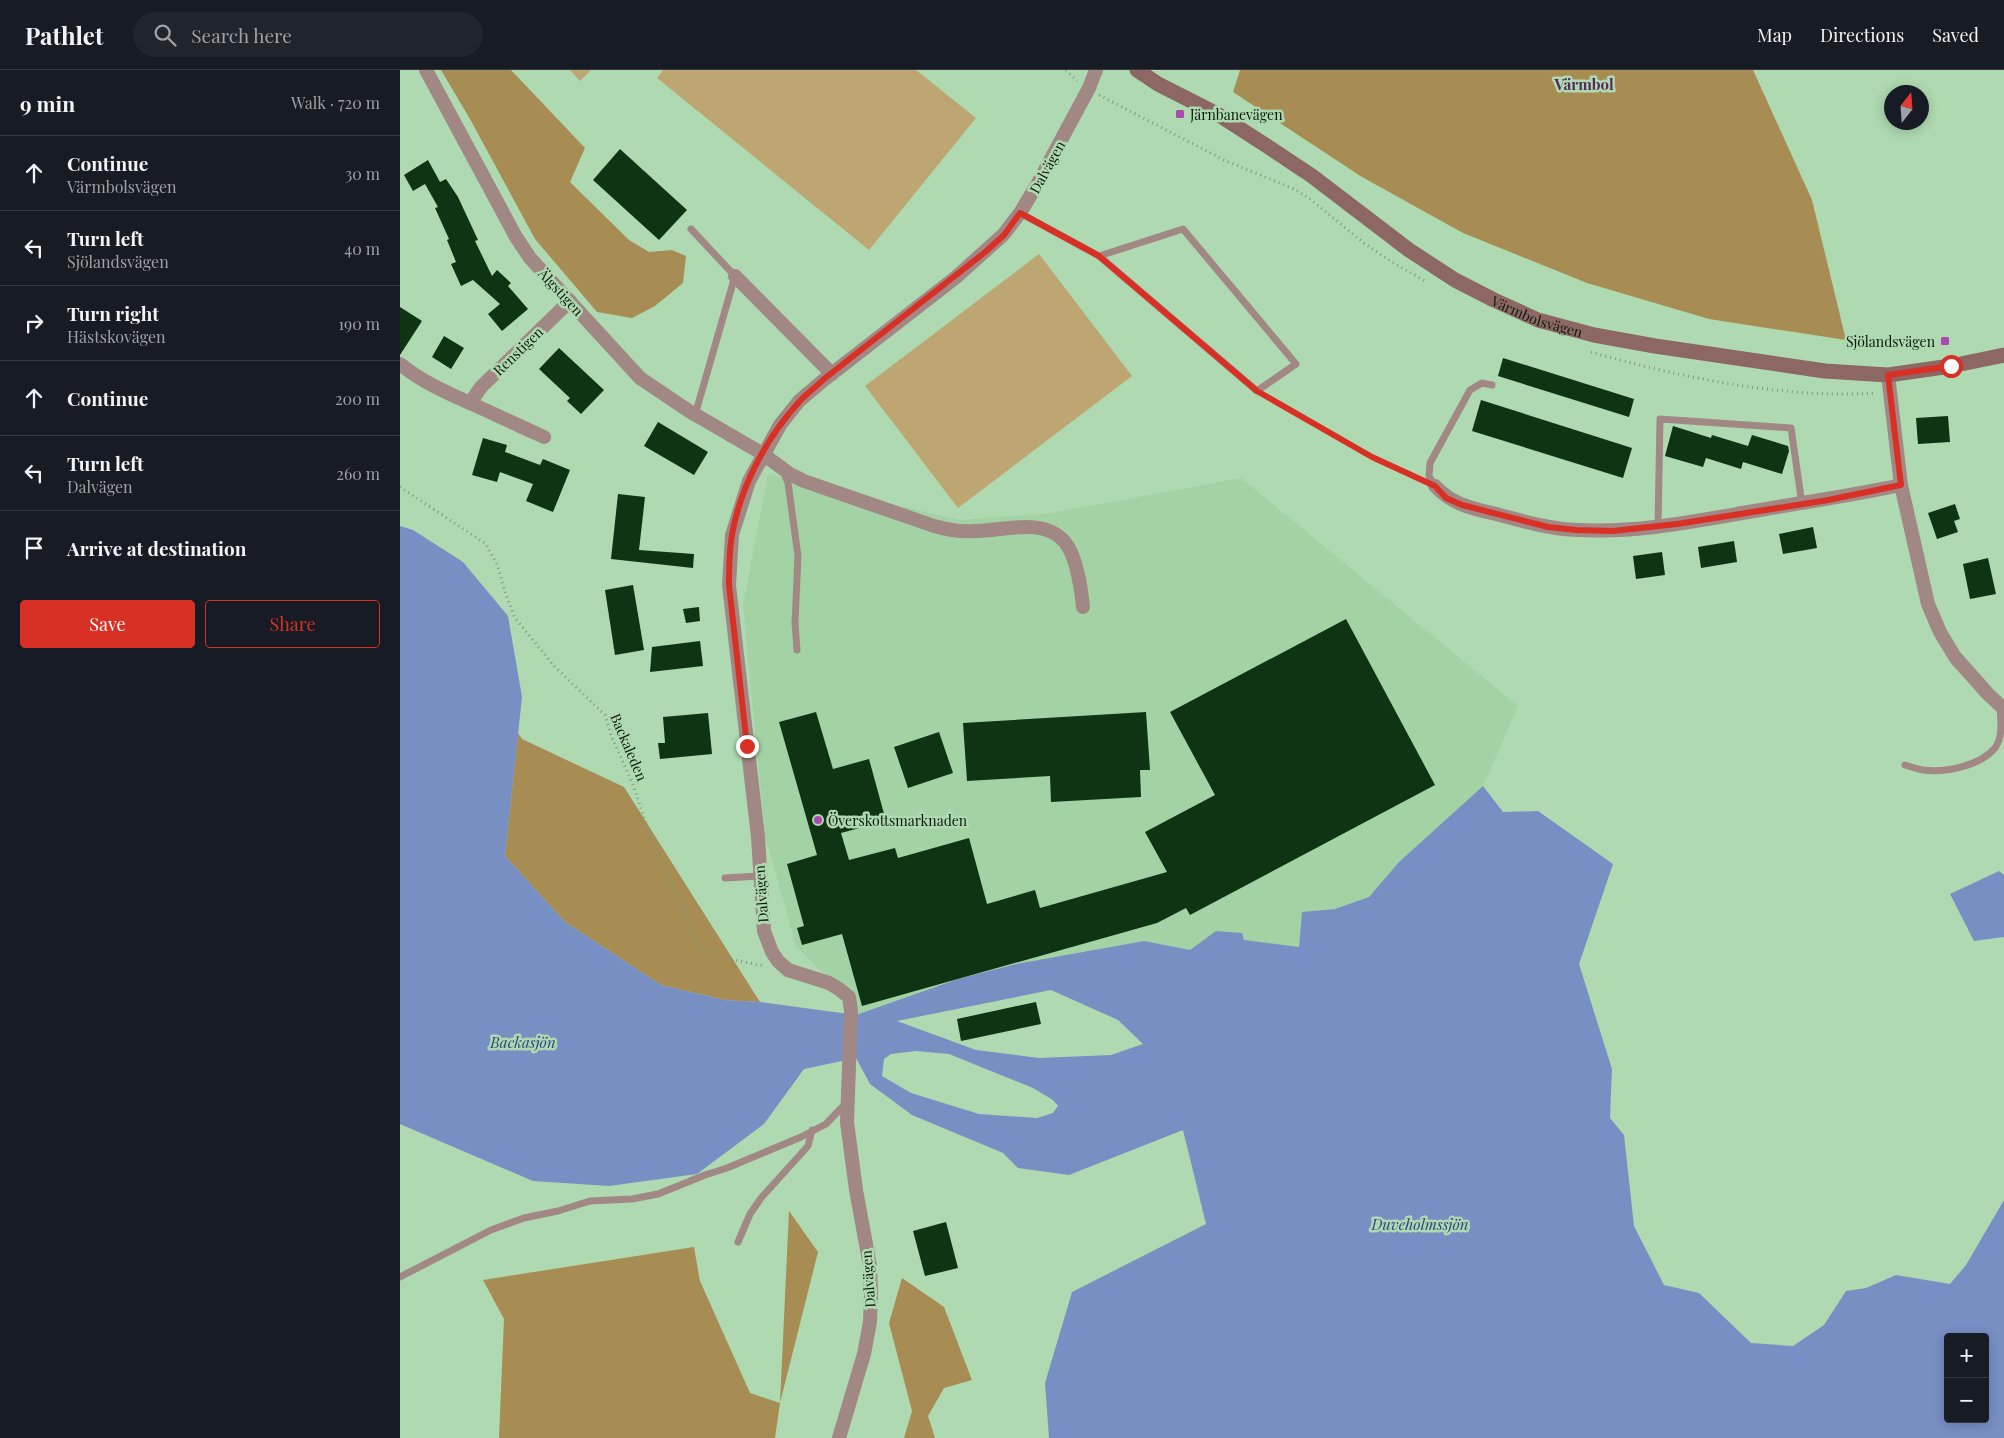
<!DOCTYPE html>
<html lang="en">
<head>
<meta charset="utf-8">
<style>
	:root { --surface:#171b24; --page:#20242c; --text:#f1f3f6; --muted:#9ea1a6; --line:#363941; --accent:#d93025 }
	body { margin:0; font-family:"Playfair Display",serif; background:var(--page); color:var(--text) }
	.controls { position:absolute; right:15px; bottom:15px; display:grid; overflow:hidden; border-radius:5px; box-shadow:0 2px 12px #0003 }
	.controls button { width:45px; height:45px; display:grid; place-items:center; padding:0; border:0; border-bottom:1px solid var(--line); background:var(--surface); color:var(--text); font:25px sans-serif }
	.compass { position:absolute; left:1484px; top:15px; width:45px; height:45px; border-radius:50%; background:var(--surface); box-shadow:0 2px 12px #0003; rotate:17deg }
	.stop { position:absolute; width:15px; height:15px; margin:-11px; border:4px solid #d93025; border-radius:50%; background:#fff }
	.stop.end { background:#d93025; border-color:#fff; box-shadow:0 1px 5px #0008 }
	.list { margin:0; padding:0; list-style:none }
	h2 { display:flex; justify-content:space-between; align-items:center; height:65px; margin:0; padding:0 20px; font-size:21px }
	h2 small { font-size:16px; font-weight:400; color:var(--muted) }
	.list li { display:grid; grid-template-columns:32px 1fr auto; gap:15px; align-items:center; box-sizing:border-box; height:75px; padding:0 20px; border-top:1px solid var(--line) }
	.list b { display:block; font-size:19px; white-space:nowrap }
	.list p { margin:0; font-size:16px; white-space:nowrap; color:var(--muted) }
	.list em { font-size:16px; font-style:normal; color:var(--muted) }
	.actions { display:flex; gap:10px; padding:15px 20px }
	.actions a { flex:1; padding:11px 0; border:1px solid var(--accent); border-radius:5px; text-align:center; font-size:18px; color:var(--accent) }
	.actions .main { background:var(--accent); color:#fff }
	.icon { flex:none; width:28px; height:28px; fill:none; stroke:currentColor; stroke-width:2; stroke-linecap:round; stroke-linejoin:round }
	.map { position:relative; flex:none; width:1604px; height:1368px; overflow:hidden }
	header { display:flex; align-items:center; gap:30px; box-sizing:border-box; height:70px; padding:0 25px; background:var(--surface); border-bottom:1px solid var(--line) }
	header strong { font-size:24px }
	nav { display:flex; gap:28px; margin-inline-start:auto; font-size:18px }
	.search { width:350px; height:45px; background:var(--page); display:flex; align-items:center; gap:12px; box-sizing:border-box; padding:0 18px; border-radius:28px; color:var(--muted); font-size:19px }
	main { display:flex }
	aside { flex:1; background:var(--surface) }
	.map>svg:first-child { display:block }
	.built { fill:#a3d3a4 }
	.green { fill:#bea672 }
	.forest { fill:#a78d53 }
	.water { fill:#788fc4; fill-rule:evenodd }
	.building { fill:#0e3413 }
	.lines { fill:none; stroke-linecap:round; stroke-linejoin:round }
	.path { stroke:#799b7b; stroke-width:3; stroke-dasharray:1 4; stroke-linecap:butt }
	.lane { stroke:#a28885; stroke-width:7 }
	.street { stroke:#a28885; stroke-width:14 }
	.secondary { stroke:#8c6763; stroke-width:15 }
	.route { stroke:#d93025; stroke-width:6 }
	.poi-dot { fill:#ab49b0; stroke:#afd9b1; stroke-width:2 }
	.labels { text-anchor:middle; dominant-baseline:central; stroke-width:5; stroke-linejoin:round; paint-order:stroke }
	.poi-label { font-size:14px; fill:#0b1b0c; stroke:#afd9b1; text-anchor:start }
	.street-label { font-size:14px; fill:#0b1b0c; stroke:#afd9b1 }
	.neighbourhood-label { font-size:15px; font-weight:bold; fill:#58285a; stroke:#afd9b1 }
	.water-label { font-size:15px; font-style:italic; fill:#2b4485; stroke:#afd9b1 }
</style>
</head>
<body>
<header>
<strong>Pathlet</strong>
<div class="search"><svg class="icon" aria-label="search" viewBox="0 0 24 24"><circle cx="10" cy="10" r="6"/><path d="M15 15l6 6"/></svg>Search here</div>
<nav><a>Map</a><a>Directions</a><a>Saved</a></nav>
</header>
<main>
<aside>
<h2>9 min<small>Walk · 720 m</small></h2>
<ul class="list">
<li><svg class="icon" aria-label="ahead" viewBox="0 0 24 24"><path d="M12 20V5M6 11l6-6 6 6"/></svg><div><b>Continue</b><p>Värmbolsvägen</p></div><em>30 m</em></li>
<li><svg class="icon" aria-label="left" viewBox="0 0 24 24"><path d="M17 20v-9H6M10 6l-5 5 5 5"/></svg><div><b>Turn left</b><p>Sjölandsvägen</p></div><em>40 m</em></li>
<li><svg class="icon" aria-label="right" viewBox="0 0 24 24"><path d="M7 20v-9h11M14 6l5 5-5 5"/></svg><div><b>Turn right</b><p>Hästskovägen</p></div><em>190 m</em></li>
<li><svg class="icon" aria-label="ahead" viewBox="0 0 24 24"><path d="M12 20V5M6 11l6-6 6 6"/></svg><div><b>Continue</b></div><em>200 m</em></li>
<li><svg class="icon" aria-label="left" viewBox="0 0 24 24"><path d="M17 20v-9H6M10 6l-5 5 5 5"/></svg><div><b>Turn left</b><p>Dalvägen</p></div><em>260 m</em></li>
<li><svg class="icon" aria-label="arrive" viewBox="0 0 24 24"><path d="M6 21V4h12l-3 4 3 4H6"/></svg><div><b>Arrive at destination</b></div></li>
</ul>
<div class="actions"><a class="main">Save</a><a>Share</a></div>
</aside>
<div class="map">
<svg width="1604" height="1368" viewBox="0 0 1604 1368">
	<rect width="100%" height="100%" fill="#afd9b1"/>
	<!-- built -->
	<polygon class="built" points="368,404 559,450 651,443 841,408 1118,636 1083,716 999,792 969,827 935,839 902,842 899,877 844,870 790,880 744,871 616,894 558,909 456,945 456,936 396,876 365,766 343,535"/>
	<!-- green -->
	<g class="green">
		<polygon points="170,0 191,0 180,11"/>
		<polygon points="263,0 516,0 576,48 469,180 257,8"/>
		<polygon points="639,184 732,306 558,438 465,316"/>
	</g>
	<!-- forest -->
	<g class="forest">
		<polygon points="41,0 111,0 185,78 170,112 229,170 249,182 272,180 286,186 283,213 255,236 232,248 197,242 135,169 70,49"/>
		<polygon points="840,0 1353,0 1412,130 1446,270 1309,249 1187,213 1063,163 962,107 833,22"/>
		<polygon points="118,663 122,669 224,717 360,932 325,930 261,915 165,852 105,786"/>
		<polygon points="389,1141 418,1182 380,1333 375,1368 99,1368 104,1249 83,1210 294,1177 300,1211 350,1323 380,1333"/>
		<polygon points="502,1208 544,1237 572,1310 544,1318 528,1346 535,1368 504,1368 512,1341 489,1253"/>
	</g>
	<!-- water -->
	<g class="water">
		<path d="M 0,456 L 13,460 L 63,492 L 108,546 L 122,627 L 105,786 L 165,852 L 261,915 L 325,930 L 360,932 L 456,945 L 558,909 L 616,894 L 744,871 L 790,880 L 816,861 L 842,863 L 844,870 L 899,877 L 902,842 L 935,839 L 969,827 L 999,792 L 1083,716 L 1103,742 L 1138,741 L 1213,794 L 1179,894 L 1212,999 L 1210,1048 L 1224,1065 L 1234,1156 L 1264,1215 L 1299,1223 L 1351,1273 L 1393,1276 L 1424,1255 L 1446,1221 L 1466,1218 L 1496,1205 L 1550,1214 L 1566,1195 L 1604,1130 L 1604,1368 L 649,1368 L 645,1313 L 672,1222 L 806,1154 L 783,1060 L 669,1105 L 618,1098 L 603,1083 L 512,1045 L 470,1014 L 456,988 L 404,999 L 364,1054 L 297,1104 L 209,1116 L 133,1111 L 0,1054 ZM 651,920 L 718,950 L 743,974 L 711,985 L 639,988 L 576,980 L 497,951 ZM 516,981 L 549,984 L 633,1018 L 653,1030 L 658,1036 L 653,1043 L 637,1048 L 579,1044 L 511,1023 L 482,1006 L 484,989 L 491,984 ZM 1548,1267 L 1585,1267 L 1585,1349 L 1548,1349 Z"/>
		<polygon points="1599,801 1604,805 1604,867 1574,871 1550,824"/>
	</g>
	<!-- building -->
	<g class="building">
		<polygon points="220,79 287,140 259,170 193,110"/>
		<polygon points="28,90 40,112 46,109 58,127 78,170 75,171 92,206 97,200 111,213 108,216 128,239 102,261 88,244 100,234 73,210 61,216 51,194 56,192 47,170 49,169 35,138 38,137 25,114 13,121 4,105"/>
		<polygon points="0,237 22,251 0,285"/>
		<polygon points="44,266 64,278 51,299 32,287"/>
		<polygon points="159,278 204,320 181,344 167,331 170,328 139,299"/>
		<polygon points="1103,288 1234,329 1229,347 1098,306"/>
		<polygon points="1081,330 1232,378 1223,408 1072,361"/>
		<polygon points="1548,346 1550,372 1518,374 1516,348"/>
		<polygon points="258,352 308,382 294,405 244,376"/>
		<polygon points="1273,356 1311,368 1312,365 1348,376 1352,365 1388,376 1389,381 1382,404 1343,392 1341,399 1306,388 1303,397 1265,386"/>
		<polygon points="83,368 107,375 105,382 140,395 143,389 170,400 153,442 126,431 133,414 100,402 97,412 72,405"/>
		<polygon points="218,424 245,427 239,480 294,484 293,498 211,489"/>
		<polygon points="1555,434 1560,449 1554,451 1558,462 1537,469 1528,443"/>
		<polygon points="1413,457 1417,478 1383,484 1379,464"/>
		<polygon points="1334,471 1337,492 1301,498 1298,477"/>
		<polygon points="1262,482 1265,505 1236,509 1233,486"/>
		<polygon points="1588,488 1596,524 1570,529 1563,494"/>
		<polygon points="233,515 244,580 215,585 205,520"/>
		<polygon points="299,537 300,551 286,553 283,539"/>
		<polygon points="946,549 1035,715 790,845 786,838 757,853 462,936 442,864 402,875 397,858 404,856 387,794 417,785 379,652 416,642 433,699 469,689 486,751 441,763 449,790 495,778 498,788 569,768 587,834 635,820 640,838 767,802 745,762 815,725 770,642"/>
		<polygon points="300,571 303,596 250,602 252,577"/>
		<polygon points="746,642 750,700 740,700 741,727 651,732 650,706 567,711 563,653"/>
		<polygon points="308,643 312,684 260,689 258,673 265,673 263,647"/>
		<polygon points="539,662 553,703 508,718 494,677"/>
		<polygon points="636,932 641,954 561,971 557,949"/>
		<polygon points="546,1152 558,1198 525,1206 513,1161"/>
	</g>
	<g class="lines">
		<!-- path -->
		<g class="path">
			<polyline points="666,0 677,11"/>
			<polyline points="699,25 824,90 894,119 910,129 964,173 992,192 1025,211"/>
			<path d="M 1191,282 C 1279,307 1384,329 1475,323"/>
			<polyline points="868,327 972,387 1018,409"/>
			<polyline points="0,417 86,474 97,494 105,522 115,548 155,597 205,645 212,668 232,712 250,765 283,837 291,861 303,878 320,887 364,896"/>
		</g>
		<!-- lane -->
		<g class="lane">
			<polyline points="620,143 699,186 783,159 896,294 857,321 699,186"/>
			<polyline points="291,159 335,206 295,345"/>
			<polyline points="383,401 388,413 398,486 395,553 397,580"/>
			<polyline points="1035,416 1029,406 1030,393 1070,320 1082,313 1092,315"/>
			<polyline points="1258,456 1260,349 1391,358 1402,434"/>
			<path d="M 1505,695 C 1511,697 1517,699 1523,700 C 1545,703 1580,696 1595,678 C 1603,667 1601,650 1600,637"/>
			<polyline points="325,808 360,806"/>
			<polyline points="338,1172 350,1144 361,1128 408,1076 412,1060"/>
			<polyline points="0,1207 91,1160 124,1148 158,1141 190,1131 232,1129 258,1124 305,1105 327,1098 401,1067 426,1054 447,1032"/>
		</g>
		<!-- street -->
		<g class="street">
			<path d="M 26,0 L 116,167 L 130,188 L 240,308 L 289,341 L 363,384 L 390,404 L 404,411 L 534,456 C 548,460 561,462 575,461 C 604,461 642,447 664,471 C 677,486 681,518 683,537"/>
			<polyline points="335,206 432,304"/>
			<path d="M 0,294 C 21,311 45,322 70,333 L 81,317 L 170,231"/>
			<polyline points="1488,305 1501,415 1528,534 1540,562 1555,587 1588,624 1604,639"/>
			<polyline points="70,333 144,367"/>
			<path d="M 1035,416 C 1053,435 1071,438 1096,444 C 1122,451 1150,459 1178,460 C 1235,463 1291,452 1348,442 C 1399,433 1450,426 1501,415"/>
			<polyline points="439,1368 464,1284 470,1252 471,1223 470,1196 456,1120 447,1052 451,941 449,927 439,919 429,913 388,900 378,891 372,882 364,861 358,767 329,515 332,465 349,411 380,355 399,331 425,309 555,208 603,165 620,143 638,113 689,18 696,0"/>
		</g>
		<!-- secondary -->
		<path class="secondary" id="s1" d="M 737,0 L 758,14 L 819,45 L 867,76 L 912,106 L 1009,180 L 1055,210 L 1094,230 L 1138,250 L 1194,265 L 1255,276 L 1425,301 L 1488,305 L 1551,296 L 1604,285"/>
	</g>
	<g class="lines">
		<!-- route -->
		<path class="route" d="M 347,676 L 329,515 C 329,498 329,482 332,465 C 340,418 366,368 399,332 C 406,324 416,317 424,309 L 584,183 L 604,165 L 620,143 L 699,186 L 857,321 L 972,387 L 1035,416 L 1046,428 L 1062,435 L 1148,457 L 1176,460 L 1213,461 L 1277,454 L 1428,430 L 1501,415 L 1488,305 L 1551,296"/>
	</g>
	<!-- markers -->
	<g class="poi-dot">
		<rect x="775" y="39" width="10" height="10" rx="2.5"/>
		<rect x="1540" y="266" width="10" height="10" rx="2.5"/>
		<circle cx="418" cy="750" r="5"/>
	</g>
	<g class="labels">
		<!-- poi labels -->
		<g class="poi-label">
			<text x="790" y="44">Järnbanevägen</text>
			<text x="1535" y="271" text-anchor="end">Sjölandsvägen</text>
			<text x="428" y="750">Överskottsmarknaden</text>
		</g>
		<!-- street labels -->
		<g class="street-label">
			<text transform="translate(647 97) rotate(-61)">Dalvägen</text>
			<text transform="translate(161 222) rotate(47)">Älgstigen</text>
			<text stroke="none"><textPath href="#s1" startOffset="472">Värmbolsvägen</textPath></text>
			<text transform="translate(118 281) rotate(-44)">Renstigen</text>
			<text transform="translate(229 677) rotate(67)">Backaleden</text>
			<text transform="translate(361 824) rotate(-94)">Dalvägen</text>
			<text transform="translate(468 1209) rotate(-94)">Dalvägen</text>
		</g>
		<!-- neighbourhood labels -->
		<g class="neighbourhood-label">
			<text x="1184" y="14">Värmbol</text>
		</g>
		<!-- water labels -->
		<g class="water-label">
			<text x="123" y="972">Backasjön</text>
			<text x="1020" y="1154">Duveholmssjön</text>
		</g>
	</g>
</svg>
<div class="controls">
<button>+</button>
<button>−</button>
</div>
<svg class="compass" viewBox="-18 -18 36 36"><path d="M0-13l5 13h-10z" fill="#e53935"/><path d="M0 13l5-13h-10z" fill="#9ea1a6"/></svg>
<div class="stop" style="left:1551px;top:296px"></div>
<div class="stop end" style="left:347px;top:676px"></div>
</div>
</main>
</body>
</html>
